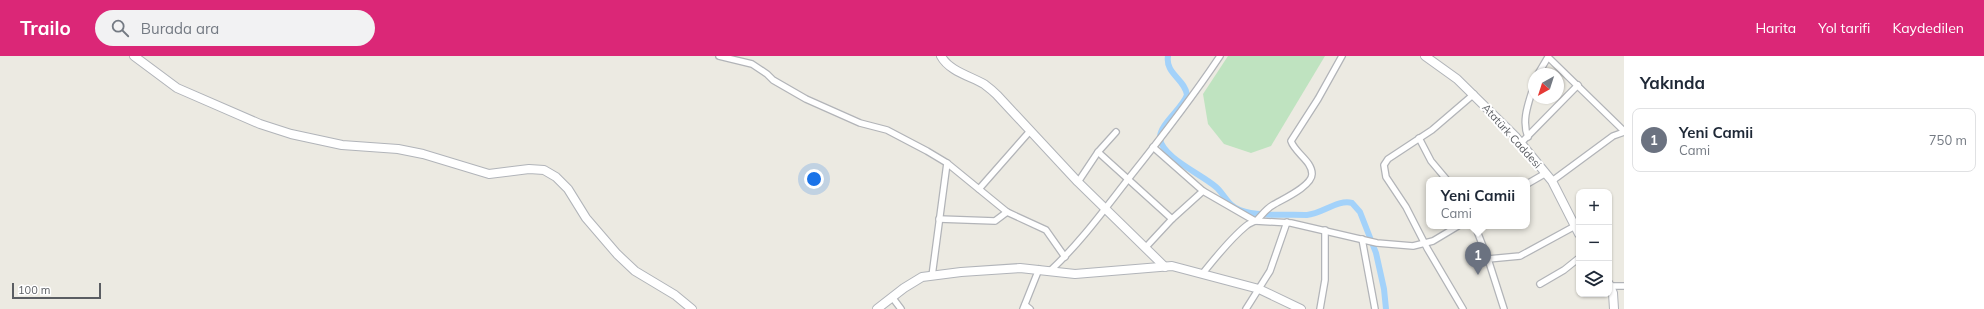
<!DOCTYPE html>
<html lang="tr">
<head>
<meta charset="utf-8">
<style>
	:root { --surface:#fff; --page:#f2f2f3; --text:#1f2937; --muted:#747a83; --line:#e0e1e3; --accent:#db2777 }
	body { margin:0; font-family:Mulish,sans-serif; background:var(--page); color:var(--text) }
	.controls { position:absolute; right:12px; bottom:12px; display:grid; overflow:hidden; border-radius:8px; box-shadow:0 1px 3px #0004 }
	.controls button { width:36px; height:36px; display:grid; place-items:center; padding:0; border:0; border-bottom:1px solid var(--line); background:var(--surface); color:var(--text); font:20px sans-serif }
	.compass { position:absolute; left:1528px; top:12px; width:36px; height:36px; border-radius:50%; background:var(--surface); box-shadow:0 1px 3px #0004; rotate:219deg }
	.scale { position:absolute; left:12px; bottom:10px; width:89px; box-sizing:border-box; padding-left:4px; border:2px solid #5a5d62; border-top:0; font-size:11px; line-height:14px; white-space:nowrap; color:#5a5d62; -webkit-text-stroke:3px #fff; paint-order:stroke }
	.you { position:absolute; left:814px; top:123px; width:14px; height:14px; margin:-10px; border:3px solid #fff; border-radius:50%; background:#1a73e8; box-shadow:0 0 0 6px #1a73e833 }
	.badge { display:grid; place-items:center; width:26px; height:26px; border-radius:50%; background:var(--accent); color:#fff; font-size:13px; font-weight:700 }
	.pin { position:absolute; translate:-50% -33px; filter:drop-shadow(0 1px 2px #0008) }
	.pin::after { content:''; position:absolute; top:21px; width:14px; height:12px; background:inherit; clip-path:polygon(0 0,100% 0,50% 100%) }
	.popup { position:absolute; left:1426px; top:121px; width:104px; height:52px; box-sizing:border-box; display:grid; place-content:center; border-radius:8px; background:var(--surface); filter:drop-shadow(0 1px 3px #0005); font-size:13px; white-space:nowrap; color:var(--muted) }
	.popup b { font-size:15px; color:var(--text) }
	.popup::after { content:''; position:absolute; left:50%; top:100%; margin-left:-8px; border:8px solid transparent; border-top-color:var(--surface) }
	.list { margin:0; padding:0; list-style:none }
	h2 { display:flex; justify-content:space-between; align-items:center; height:52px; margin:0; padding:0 16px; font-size:17px }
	h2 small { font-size:13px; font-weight:400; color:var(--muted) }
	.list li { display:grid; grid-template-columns:26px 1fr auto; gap:12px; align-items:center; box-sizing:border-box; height:64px; margin:0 8px 8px; padding:0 8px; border:1px solid var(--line); border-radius:8px }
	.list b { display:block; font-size:15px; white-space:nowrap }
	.list p { margin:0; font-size:13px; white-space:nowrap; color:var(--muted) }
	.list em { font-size:13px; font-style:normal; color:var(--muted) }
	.icon { flex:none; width:22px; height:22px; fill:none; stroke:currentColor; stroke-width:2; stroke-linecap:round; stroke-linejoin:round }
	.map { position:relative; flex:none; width:1624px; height:253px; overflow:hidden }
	header { display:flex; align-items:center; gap:24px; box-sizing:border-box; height:56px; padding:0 20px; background:var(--accent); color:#fff }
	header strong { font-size:19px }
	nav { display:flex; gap:22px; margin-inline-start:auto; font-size:14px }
	.search { width:280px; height:36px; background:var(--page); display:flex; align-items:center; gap:10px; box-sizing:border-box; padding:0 14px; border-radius:22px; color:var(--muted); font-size:15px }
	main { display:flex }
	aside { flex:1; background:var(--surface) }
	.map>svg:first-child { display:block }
	.green { fill:#bfe3c0 }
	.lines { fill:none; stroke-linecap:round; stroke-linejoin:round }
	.canal { stroke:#a3d2fa; stroke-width:6 }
	.street-casing { stroke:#b2b4b8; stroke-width:8 }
	.secondary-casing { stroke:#b1b4b9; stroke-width:10 }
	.street { stroke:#fff; stroke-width:5.5 }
	.secondary { stroke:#fff; stroke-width:8 }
	.labels { text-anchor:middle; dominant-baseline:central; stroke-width:4; stroke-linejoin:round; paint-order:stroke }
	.street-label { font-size:11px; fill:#5a5d62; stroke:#fff }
</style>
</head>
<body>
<header>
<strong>Trailo</strong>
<div class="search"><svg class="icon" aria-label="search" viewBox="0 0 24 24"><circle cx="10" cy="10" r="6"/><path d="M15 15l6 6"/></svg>Burada ara</div>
<nav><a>Harita</a><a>Yol tarifi</a><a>Kaydedilen</a></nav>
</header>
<main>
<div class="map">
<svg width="1624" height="253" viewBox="0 0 1624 253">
	<rect width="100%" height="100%" fill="#eceae2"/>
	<!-- green -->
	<polygon class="green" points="1228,0 1325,0 1271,90 1251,97 1224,88 1208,68 1203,38"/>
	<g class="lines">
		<!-- canal -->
		<path class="canal" d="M 1168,0 C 1165,18 1185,23 1187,39 C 1183,52 1159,69 1160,82 C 1161,101 1203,119 1216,131 C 1225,139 1228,150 1240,154 C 1260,161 1285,158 1307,159 C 1322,158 1338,143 1352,147 L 1360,156 L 1376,197 L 1384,233 L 1386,253"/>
		<!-- street casing -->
		<g class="street-casing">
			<g id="street">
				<polyline points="719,0 752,8 767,18 773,24 806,43 860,67 887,74 927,95 947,107 1007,156 1046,174 1065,201"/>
				<polyline points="1538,18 1548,1 1624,75"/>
				<path d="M 1528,81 C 1521,64 1529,46 1534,29"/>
				<polyline points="1419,82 1431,105 1447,124"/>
				<polyline points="1521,87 1578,29"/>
				<polyline points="1153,91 1203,135"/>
				<polyline points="1098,96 1172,163"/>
				<polyline points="1552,125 1613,80 1624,76"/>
				<polyline points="1078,126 1098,96 1116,76"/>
				<polyline points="1527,128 1546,117"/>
				<polyline points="979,133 1030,75"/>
				<polyline points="939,163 995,165 1007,156"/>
				<polyline points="1475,170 1488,203 1504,253"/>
				<polyline points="1362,183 1375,253"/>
				<polyline points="1146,191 1172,163 1203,135 1255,165 1291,167 1377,187 1413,190 1433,185 1458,170"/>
				<polyline points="1488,203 1520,200 1575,170"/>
				<path d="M 1051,214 C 1080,187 1104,154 1129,122 C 1161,82 1192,42 1220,0"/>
				<path d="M 1203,217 C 1216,201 1230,183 1246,170 C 1249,167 1254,166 1257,164 C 1262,159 1266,153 1273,149 C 1283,143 1312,130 1312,118 C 1312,105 1295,97 1291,85 L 1318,43 L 1342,0"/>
				<polyline points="932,220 947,107"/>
				<polyline points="1540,228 1564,214 1579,202"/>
				<polyline points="1610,230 1624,230"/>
				<polyline points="892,241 901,253"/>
				<polyline points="1025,249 1030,253"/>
				<polyline points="1023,253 1039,213"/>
				<polyline points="1246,253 1270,215 1287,166"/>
				<polyline points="1320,253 1325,224 1325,174"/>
				<polyline points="1463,253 1427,192 1406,151 1386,121 1384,109 1388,103 1432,74 1474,38"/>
			</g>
		</g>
		<!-- secondary casing -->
		<g class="secondary-casing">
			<g id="secondary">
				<polyline points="134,0 177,32 260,68 291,78 342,89 398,93 423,98 489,118 529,113 544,114 556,121 568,133 586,162 617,198 635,215 675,239 692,253"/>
				<path d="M 941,0 C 949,15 970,20 984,28 C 988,31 993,35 997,39 L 1078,126 L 1165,211"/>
				<polyline points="1425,0 1457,23 1515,80 1552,125 1579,178"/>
				<polyline points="1609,228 1613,237 1614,253"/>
				<polyline points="877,253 904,232 922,221 961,216 1020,212 1075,218 1172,210 1259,233 1301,253"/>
			</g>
		</g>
		<!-- street -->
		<use href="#street" class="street"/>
		<!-- secondary -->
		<use href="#secondary" class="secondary"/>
	</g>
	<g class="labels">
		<!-- street labels -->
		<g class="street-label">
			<text transform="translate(1512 80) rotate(48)">Atatürk Caddesi</text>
		</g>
	</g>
</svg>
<div class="controls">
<button>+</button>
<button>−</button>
<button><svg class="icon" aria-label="layers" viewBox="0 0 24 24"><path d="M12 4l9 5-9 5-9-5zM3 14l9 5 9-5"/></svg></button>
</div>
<svg class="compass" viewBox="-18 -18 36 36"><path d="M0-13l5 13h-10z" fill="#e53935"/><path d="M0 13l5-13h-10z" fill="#747a83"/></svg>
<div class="scale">100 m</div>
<div class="you"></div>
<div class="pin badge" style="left:1478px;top:219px;background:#6b7280">1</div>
<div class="popup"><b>Yeni Camii</b>Cami</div>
</div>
<aside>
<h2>Yakında<small></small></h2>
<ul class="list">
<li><span class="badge" style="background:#6b7280">1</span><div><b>Yeni Camii</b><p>Cami</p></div><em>750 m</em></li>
</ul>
</aside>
</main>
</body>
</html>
